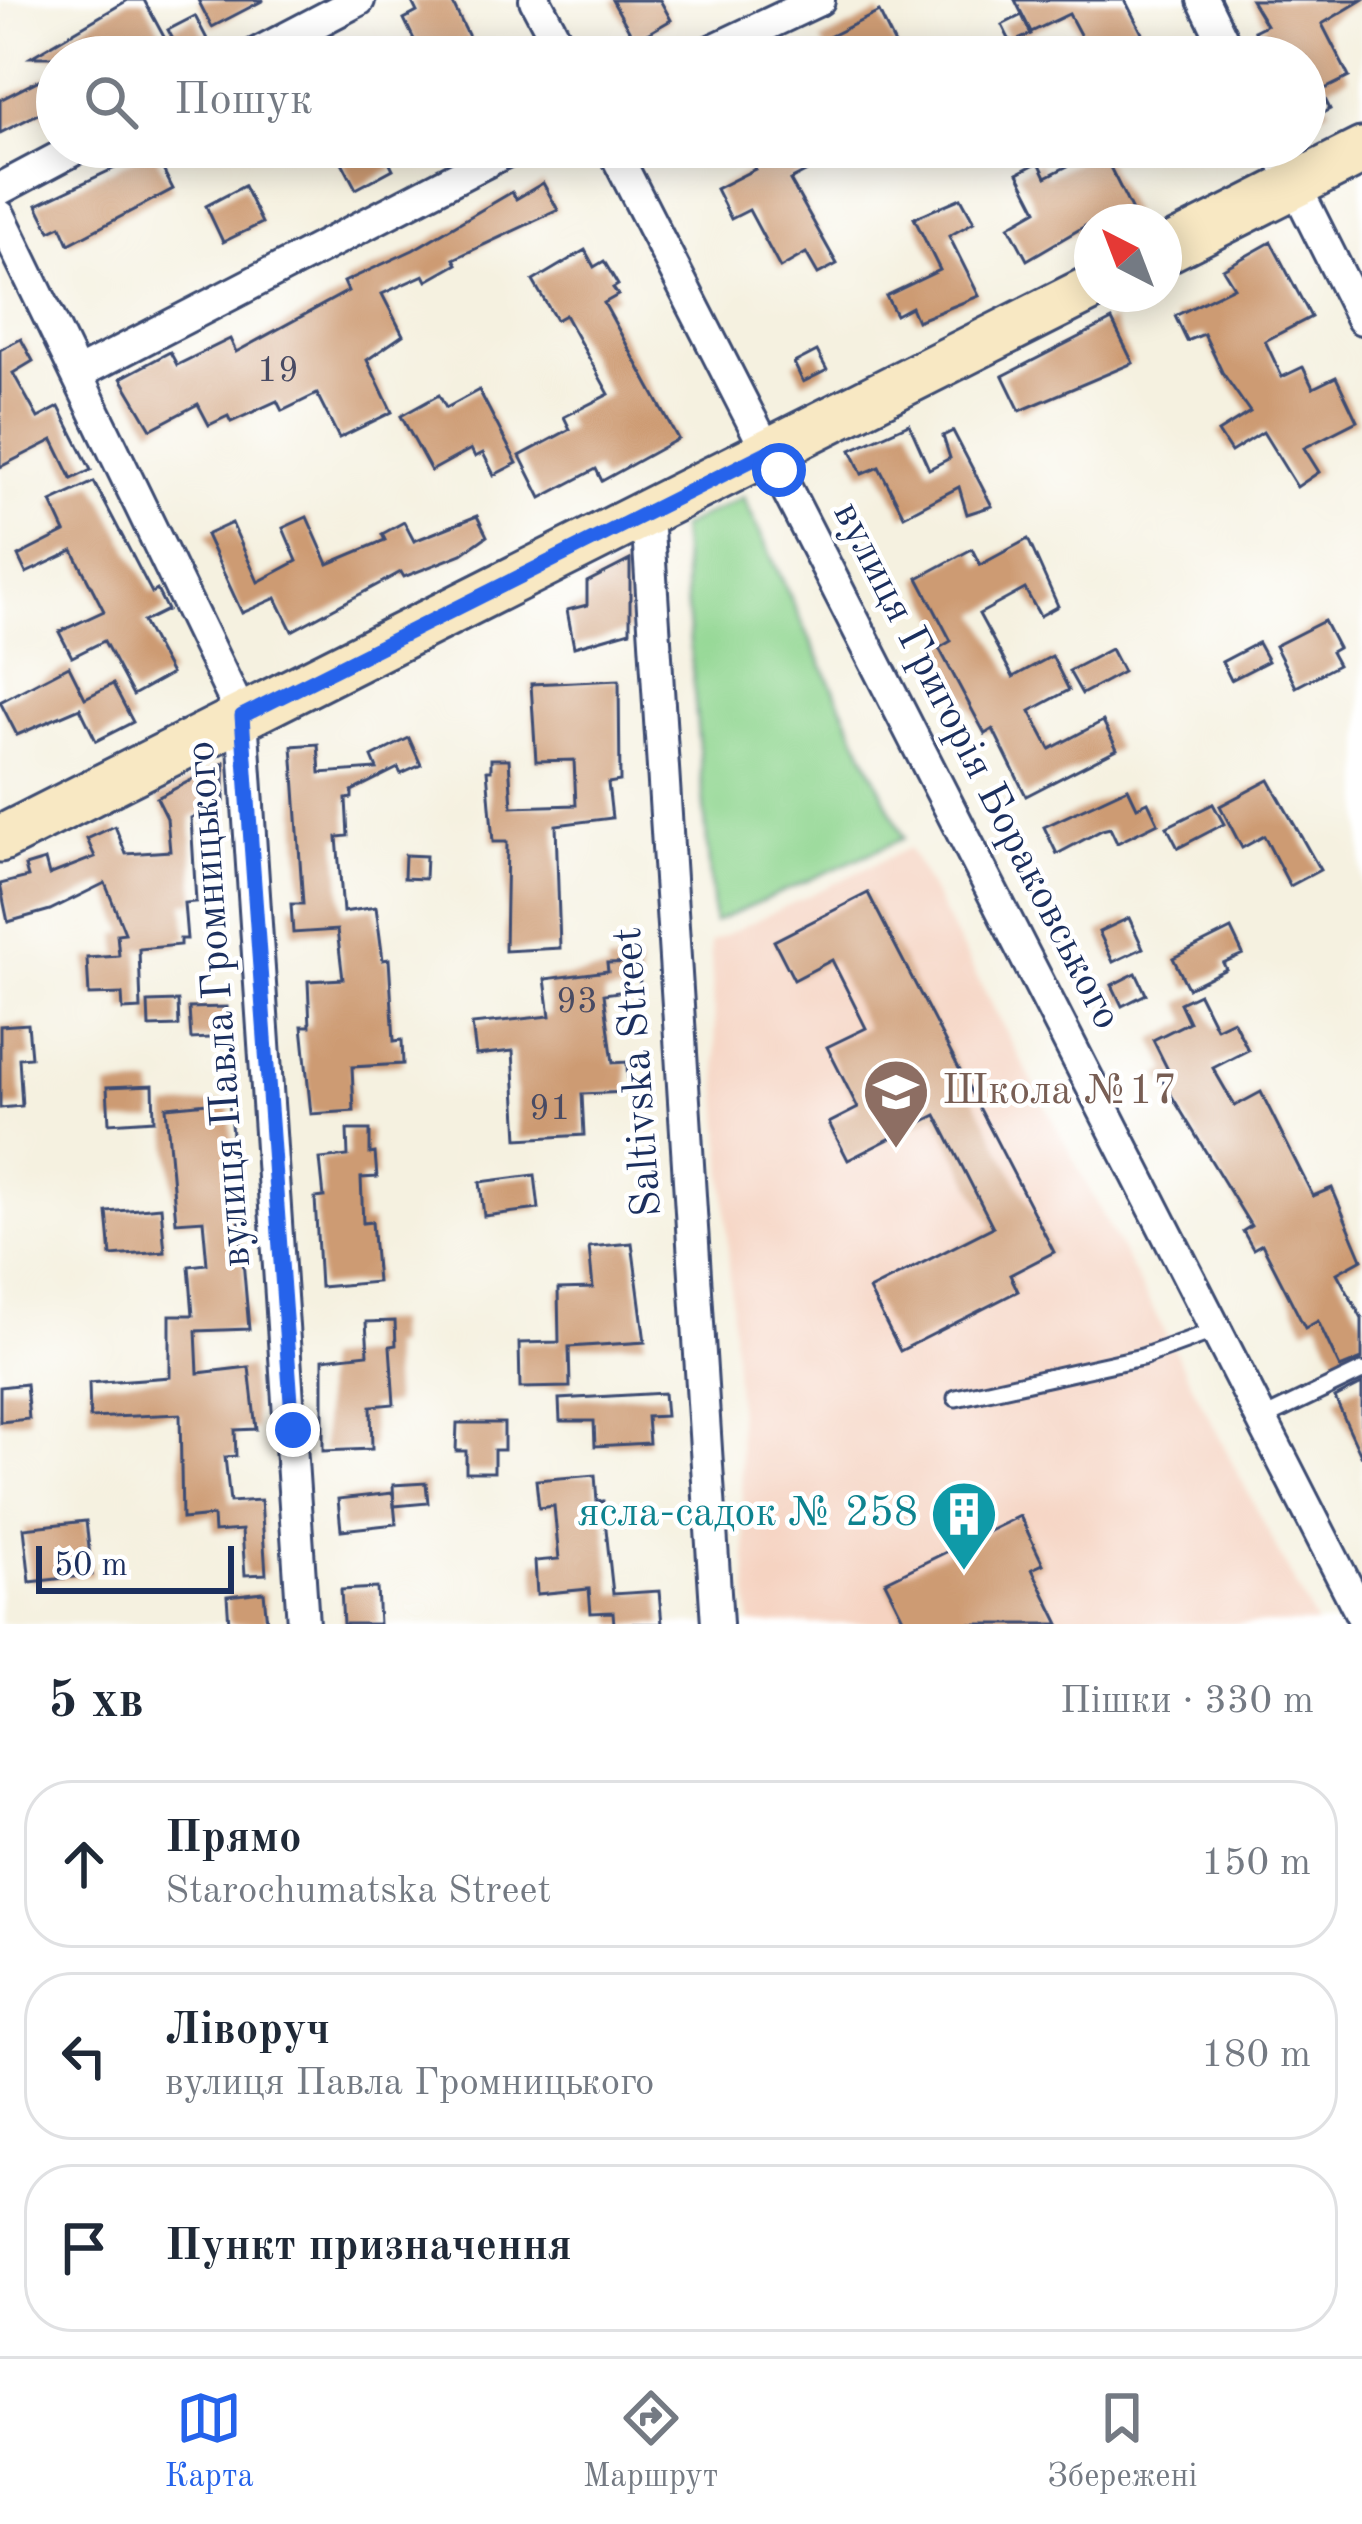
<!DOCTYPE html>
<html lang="uk">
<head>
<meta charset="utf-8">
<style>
	:root { --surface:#fff; --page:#f2f2f3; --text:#1f2937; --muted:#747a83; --line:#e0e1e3; --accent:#2563eb }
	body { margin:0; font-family:"Old Standard TT",serif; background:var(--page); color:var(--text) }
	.compass { position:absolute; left:1074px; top:204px; width:108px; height:108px; border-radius:50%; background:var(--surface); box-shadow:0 6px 30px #0003; rotate:318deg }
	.scale { position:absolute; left:36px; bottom:30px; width:198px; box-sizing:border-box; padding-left:12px; border:6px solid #1b2f5e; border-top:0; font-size:33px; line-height:42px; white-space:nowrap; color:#1b2f5e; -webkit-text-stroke:9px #fff; paint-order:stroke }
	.stop { position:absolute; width:36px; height:36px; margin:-27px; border:9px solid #2563eb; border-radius:50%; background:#fff }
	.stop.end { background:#2563eb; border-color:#fff; box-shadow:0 3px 12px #0008 }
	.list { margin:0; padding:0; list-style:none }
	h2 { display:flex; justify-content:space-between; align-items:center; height:156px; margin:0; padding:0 48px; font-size:51px }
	h2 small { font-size:39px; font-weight:400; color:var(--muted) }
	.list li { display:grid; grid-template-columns:78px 1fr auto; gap:36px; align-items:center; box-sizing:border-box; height:168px; margin:0 24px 24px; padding:0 24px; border:3px solid var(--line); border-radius:48px }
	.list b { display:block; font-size:45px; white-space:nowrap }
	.list p { margin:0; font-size:39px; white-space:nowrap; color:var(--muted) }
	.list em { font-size:39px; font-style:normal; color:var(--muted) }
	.icon { flex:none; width:66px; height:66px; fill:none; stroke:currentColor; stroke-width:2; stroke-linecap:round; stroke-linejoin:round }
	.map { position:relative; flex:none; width:1362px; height:1624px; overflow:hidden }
	.search { position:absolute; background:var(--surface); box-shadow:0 6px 30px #0003; left:36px; right:36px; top:36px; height:132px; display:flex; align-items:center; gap:30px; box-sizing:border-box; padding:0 42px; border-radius:66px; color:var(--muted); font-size:45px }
	.sheet { height:732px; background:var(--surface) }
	nav { display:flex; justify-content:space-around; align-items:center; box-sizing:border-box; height:168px; border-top:3px solid var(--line); background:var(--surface); font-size:33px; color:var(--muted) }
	nav a { display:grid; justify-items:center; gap:6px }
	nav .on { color:var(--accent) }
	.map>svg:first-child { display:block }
	.built { fill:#f5d3c1 }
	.green { fill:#8fd58f; stroke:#558276; stroke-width:3 }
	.building { fill:#cd9b73 }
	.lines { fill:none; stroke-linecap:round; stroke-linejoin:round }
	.lane-casing { stroke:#3c4c72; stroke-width:21 }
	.street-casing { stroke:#3c4c72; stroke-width:36 }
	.secondary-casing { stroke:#3c4c72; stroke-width:51 }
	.lane { stroke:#fff; stroke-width:15 }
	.street { stroke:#fff; stroke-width:30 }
	.secondary { stroke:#f8e8c3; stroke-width:45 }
	.route { stroke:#2563eb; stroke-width:15 }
	.labels { text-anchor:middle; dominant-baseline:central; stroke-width:9; stroke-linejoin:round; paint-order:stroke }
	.number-label { font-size:36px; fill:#484a63 }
	.street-label { font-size:42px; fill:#1b2f5e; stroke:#fff }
	.education-label { font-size:42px; fill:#785e54; stroke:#fff; text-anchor:start }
	.culture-label { font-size:42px; fill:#0d838f; stroke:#fff; text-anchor:end }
</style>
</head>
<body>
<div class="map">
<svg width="1362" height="1624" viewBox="0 0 1362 1624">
	<rect width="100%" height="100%" fill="#fff"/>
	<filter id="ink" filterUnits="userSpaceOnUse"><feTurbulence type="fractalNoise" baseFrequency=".00833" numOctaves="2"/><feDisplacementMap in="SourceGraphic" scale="24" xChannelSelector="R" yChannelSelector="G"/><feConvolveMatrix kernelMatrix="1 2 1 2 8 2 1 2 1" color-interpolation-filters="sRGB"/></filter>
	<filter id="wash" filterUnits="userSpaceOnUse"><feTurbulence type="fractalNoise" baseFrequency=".004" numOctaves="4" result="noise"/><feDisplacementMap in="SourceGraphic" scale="48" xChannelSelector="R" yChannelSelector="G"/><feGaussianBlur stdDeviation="2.7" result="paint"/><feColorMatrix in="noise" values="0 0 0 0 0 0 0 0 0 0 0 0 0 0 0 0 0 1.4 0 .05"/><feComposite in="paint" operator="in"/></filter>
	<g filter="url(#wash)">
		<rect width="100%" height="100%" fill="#f5f1e0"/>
		<!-- built -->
		<polygon class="built" points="909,848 1180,1361 1316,1624 750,1624 710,942"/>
		<!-- green -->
		<polygon class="green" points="743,497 904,838 714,922 680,528"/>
		<g id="blocks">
			<!-- building -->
			<g class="building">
				<polygon points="128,0 144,0 170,48 153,57 137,57 129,43 102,57 31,57"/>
				<polygon points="198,0 264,0 212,27"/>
				<polygon points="411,0 451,0 473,45 449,57 441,46 422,56 404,19 417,12"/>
				<polygon points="612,0 660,0 671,20 635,41"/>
				<polygon points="1015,0 1125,0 1154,57 1092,57 1069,14 1031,32"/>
				<polygon points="1251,0 1362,0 1322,24 1349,77 1321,91 1330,109 1305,122 1305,57 1280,57 1274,45 1264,50 1254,31 1266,25"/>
				<polygon points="879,12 901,57 829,57 821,41"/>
				<polygon points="1022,15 1031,34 1011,43 1002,25"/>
				<polygon points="195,16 207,39 180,52 168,30"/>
				<polygon points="57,71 57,137 42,112 0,133 0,100"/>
				<polygon points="334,147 382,147 393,169 356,189"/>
				<polygon points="744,147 853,147 790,180 837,264 818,274 806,253 780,268 749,210 731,219 716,189 755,169"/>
				<polygon points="1101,149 1132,211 1111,222 1092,222 1027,260 1009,226 1037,210 1018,173 1039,162 1046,177"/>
				<polygon points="153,150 173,189 69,244 61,226 50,231 37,205"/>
				<polygon points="543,183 558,210 454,259 457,264 427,281 424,275 382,294 403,335 367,360 392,412 339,438 317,394 282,411 277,401 231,422 228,416 209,425 198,404 151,429 121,378 170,352 177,365 230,339 236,352 348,291 344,282 413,250 512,192 516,199"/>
				<polygon points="244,186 262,223 223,242 206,206"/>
				<polygon points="961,198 974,222 949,236 979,296 917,321 911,307 896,315 886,296 940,270 914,218"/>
				<polygon points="1271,242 1311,317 1265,341 1282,377 1303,367 1313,388 1336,377 1357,421 1304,448 1319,472 1297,487 1263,432 1231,452 1218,432 1250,412 1222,372 1204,334 1187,341 1175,316 1234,287 1223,269"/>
				<polygon points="585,250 594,267 604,261 618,285 613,288 618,295 604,303 678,439 602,481 596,469 541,498 520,456 570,429 564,417 609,394 565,315 556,320 533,281"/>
				<polygon points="1112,320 1133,363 1020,411 1003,376"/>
				<polygon points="21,339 33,361 13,373 38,418 59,407 91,470 72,479 53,440 0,467 0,350"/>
				<polygon points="817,351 827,370 803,382 794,363"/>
				<polygon points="479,390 517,463 494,475 483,453 475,457 471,449 431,471 401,416 439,395 446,408"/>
				<polygon points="909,424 929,469 950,458 943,436 953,431 992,506 967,514 959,487 904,516 879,467 862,474 851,450"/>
				<polygon points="94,482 152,593 157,590 167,610 143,622 171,674 133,695 104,641 72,657 59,632 104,611 73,551 26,573 18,556 65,532 51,502"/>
				<polygon points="477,516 487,536 462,554 404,577 401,572 292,631 276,598 242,613 206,535 232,523 258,582 297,561 283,528 307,517 328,564 385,540 382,534 404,522 414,541"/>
				<polygon points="1028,539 1058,606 1040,616 1025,589 979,614 1013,677 1052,656 1069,690 1030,711 1050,749 1103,721 1117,749 1026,796 993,729 985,734 939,648 951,641 918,578 972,549 980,565"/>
				<polygon points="630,560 630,631 574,647 567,610 587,605 587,582"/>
				<polygon points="1324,621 1338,648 1331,652 1338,665 1296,687 1275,646"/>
				<polygon points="1258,643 1268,661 1231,680 1222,662"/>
				<polygon points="1111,649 1123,672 1082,694 1069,671"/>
				<polygon points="69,666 85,698 113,684 133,722 96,741 80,708 17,735 0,702"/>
				<polygon points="619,680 620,781 608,783 612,818 556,825 560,948 505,951 507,842 493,842 487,770 491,770 491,759 509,759 512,807 576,805 574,760 536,761 531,684"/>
				<polygon points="409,738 421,765 401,774 398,768 352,791 352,798 346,799 348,836 337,837 343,912 376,907 383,960 389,959 394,1041 402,1040 403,1064 352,1067 354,1111 311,1114 302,1026 310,1026 308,981 343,979 337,930 293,933 291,904 303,904 292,746 318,744 320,773 377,769 372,757"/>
				<polygon points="224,763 224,802 191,818 196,902 184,903 187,939 180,939 180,945 139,949 141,1009 123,1010 122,994 89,995 87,958 119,956 117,934 125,933 105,883 50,910 8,922 0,884 28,877 25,866 45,860 49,875 95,857 87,839 115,826 126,854 170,851 167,818 157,798"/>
				<polygon points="1269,780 1320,870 1290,886 1264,836 1242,848 1220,806"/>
				<polygon points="1128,788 1137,807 1148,802 1158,823 1117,843 1110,828 1102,830 1057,854 1044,827"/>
				<polygon points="1213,804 1224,824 1178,848 1167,827"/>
				<polygon points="405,855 426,856 425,879 404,878"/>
				<polygon points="868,893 1054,1252 1010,1275 1018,1291 900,1351 869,1290 993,1227 936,1115 848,1160 829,1123 858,1108 827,1047 866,1028 832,960 794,980 774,941"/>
				<polygon points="1129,918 1143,948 1113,962 1099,932"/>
				<polygon points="1231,929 1243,954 1223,963 1226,969 1188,988 1173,958"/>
				<polygon points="639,962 640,989 604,994 613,1063 627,1062 628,1092 582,1094 584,1135 518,1139 513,1051 476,1055 472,1024 550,1016 545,979 608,971 607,963"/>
				<polygon points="1136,973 1146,994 1122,1006 1112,985"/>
				<polygon points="1199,994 1216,1028 1233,1020 1248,1050 1213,1068 1235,1106 1261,1092 1313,1196 1332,1188 1362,1259 1337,1273 1362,1319 1362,1359 1340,1368 1318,1321 1305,1328 1262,1244 1253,1249 1243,1231 1251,1226 1159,1075 1168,1070 1153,1040 1189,1022 1180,1003"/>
				<polygon points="178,1001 179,1026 149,1027 148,1002"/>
				<polygon points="227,1007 228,1037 191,1039 189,1008"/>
				<polygon points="28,1024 31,1057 19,1058 22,1106 0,1108 0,1026"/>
				<polygon points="153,1085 154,1120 109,1123 107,1087"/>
				<polygon points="229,1101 249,1329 196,1331 198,1373 249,1367 256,1429 235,1430 236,1456 225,1457 230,1502 261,1500 266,1574 245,1575 242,1530 214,1532 213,1516 182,1519 180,1414 90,1418 89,1383 170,1377 170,1315 193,1315 189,1266 207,1264 203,1220 176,1222 166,1107"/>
				<polygon points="347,1130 370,1130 370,1154 375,1153 377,1177 361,1178 363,1223 372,1222 377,1282 320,1287 315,1198 324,1197 320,1159 348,1156"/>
				<polygon points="535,1175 539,1209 484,1216 480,1182"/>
				<polygon points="161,1207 165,1252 111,1256 107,1212"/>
				<polygon points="632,1243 645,1342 569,1347 570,1387 520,1388 519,1343 559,1342 558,1289 593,1288 589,1247"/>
				<polygon points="395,1321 396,1345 390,1346 394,1404 371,1406 372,1449 323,1451 323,1359 368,1354 366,1322"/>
				<polygon points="26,1384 29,1419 0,1422 0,1387"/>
				<polygon points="1362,1384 1362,1457 1335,1398"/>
				<polygon points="664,1393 666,1416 647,1417 649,1443 595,1446 594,1421 560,1421 559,1399"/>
				<polygon points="457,1423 504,1423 504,1450 494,1450 494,1472 466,1472 466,1451 456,1451"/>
				<polygon points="595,1475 597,1502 603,1501 613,1594 659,1591 662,1624 614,1624 613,1612 591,1613 589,1589 537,1594 535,1561 559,1559 554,1506 539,1508 536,1480"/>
				<polygon points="426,1483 428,1503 394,1506 393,1485"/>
				<polygon points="393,1493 396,1524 341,1530 338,1499"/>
				<polygon points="1020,1516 1043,1564 1032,1569 1059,1624 906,1624 885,1582"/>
				<polygon points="86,1521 92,1575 30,1582 24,1528"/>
				<polygon points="377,1588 379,1624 343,1624 341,1590"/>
				<polygon points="264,1592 267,1624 229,1624 227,1596"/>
			</g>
		</g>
	</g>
	<g filter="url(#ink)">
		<use href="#blocks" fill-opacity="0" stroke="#3c4c72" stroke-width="3"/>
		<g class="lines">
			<!-- lane casing -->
			<g class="lane-casing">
				<g id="lane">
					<polyline points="956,1398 1142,1357 1216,1330"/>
					<polyline points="1262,1419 1362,1371"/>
				</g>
			</g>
			<!-- street casing -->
			<g class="street-casing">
				<g id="street">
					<polyline points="535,0 565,57"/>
					<polyline points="1203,0 1231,57"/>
					<polyline points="250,57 359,0"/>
					<polyline points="698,57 819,0"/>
					<polyline points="612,147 1362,1616"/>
					<polyline points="1276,147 1362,319"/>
					<polyline points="0,189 79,147"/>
					<polyline points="0,216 242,716 303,1624"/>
					<polyline points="79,373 515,147"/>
					<polyline points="647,514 717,1624"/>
				</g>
			</g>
			<!-- secondary casing -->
			<g class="secondary-casing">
				<g id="secondary">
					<polyline points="1164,251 1362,151"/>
					<polyline points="0,839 1092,288"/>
				</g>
			</g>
			<!-- lane -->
			<use href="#lane" class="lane"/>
			<!-- street -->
			<use href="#street" class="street"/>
			<!-- secondary -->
			<use href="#secondary" class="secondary"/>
		</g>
	</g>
	<g class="lines" filter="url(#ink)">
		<!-- route -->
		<polyline class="route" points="293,1430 242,716 770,451 779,470"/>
	</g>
	<!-- icons -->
	<defs>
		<g id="school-pin" transform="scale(3.45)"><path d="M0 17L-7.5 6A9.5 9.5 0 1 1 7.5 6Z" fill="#8d6e63" stroke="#fff"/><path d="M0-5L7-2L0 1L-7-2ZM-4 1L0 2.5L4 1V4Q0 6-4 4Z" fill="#fff"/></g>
		<g id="building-pin" transform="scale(3.45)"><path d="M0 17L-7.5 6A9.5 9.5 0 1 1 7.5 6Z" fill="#0f9aa8" stroke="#fff"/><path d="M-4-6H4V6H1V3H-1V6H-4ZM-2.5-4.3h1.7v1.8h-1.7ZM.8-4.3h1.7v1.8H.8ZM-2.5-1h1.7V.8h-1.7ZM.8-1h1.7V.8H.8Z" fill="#fff"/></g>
	</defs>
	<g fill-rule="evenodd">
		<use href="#school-pin" x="896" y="1092"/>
		<use href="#building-pin" x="964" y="1514"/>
	</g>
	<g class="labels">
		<!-- number labels -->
		<g class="number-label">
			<text x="278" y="372">19</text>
			<text x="577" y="1003">93</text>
			<text x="550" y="1110">91</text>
		</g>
		<!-- street labels -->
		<g class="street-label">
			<text transform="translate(976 766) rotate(63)">вулиця Григорія Бораковського</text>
			<text transform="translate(220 1004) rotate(-94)">вулиця Павла Громницького</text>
			<text transform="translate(639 1072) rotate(-94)">Saltivska Street</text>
		</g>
		<!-- education labels -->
		<g class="education-label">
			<text x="942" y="1092">Школа №17</text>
		</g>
		<!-- culture labels -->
		<g class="culture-label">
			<text x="918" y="1514">ясла-садок № 258</text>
		</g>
	</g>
</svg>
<svg class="compass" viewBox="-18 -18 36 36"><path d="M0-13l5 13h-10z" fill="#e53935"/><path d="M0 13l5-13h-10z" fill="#747a83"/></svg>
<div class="scale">50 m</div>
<div class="stop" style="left:779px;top:470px"></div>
<div class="stop end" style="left:293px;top:1430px"></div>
<div class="search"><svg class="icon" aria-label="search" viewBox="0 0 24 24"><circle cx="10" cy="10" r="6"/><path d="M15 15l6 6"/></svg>Пошук</div>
</div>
<section class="sheet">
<h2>5 хв<small>Пішки · 330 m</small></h2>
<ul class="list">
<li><svg class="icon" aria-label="ahead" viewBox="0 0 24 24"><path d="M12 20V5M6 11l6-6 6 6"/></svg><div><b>Прямо</b><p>Starochumatska Street</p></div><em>150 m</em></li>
<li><svg class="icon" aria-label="left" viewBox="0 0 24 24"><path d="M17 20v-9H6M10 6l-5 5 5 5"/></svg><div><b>Ліворуч</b><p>вулиця Павла Громницького</p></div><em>180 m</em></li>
<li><svg class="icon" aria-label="arrive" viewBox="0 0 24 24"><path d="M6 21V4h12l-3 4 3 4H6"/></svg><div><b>Пункт призначення</b></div></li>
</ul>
</section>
<nav>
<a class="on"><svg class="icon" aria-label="map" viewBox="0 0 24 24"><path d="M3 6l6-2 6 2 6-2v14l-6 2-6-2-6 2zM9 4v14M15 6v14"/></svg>Карта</a>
<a><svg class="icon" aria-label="directions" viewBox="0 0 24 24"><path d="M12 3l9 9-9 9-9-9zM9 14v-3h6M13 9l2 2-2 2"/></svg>Маршрут</a>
<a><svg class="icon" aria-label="saved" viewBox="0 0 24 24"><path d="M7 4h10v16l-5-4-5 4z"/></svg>Збережені</a>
</nav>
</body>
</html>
